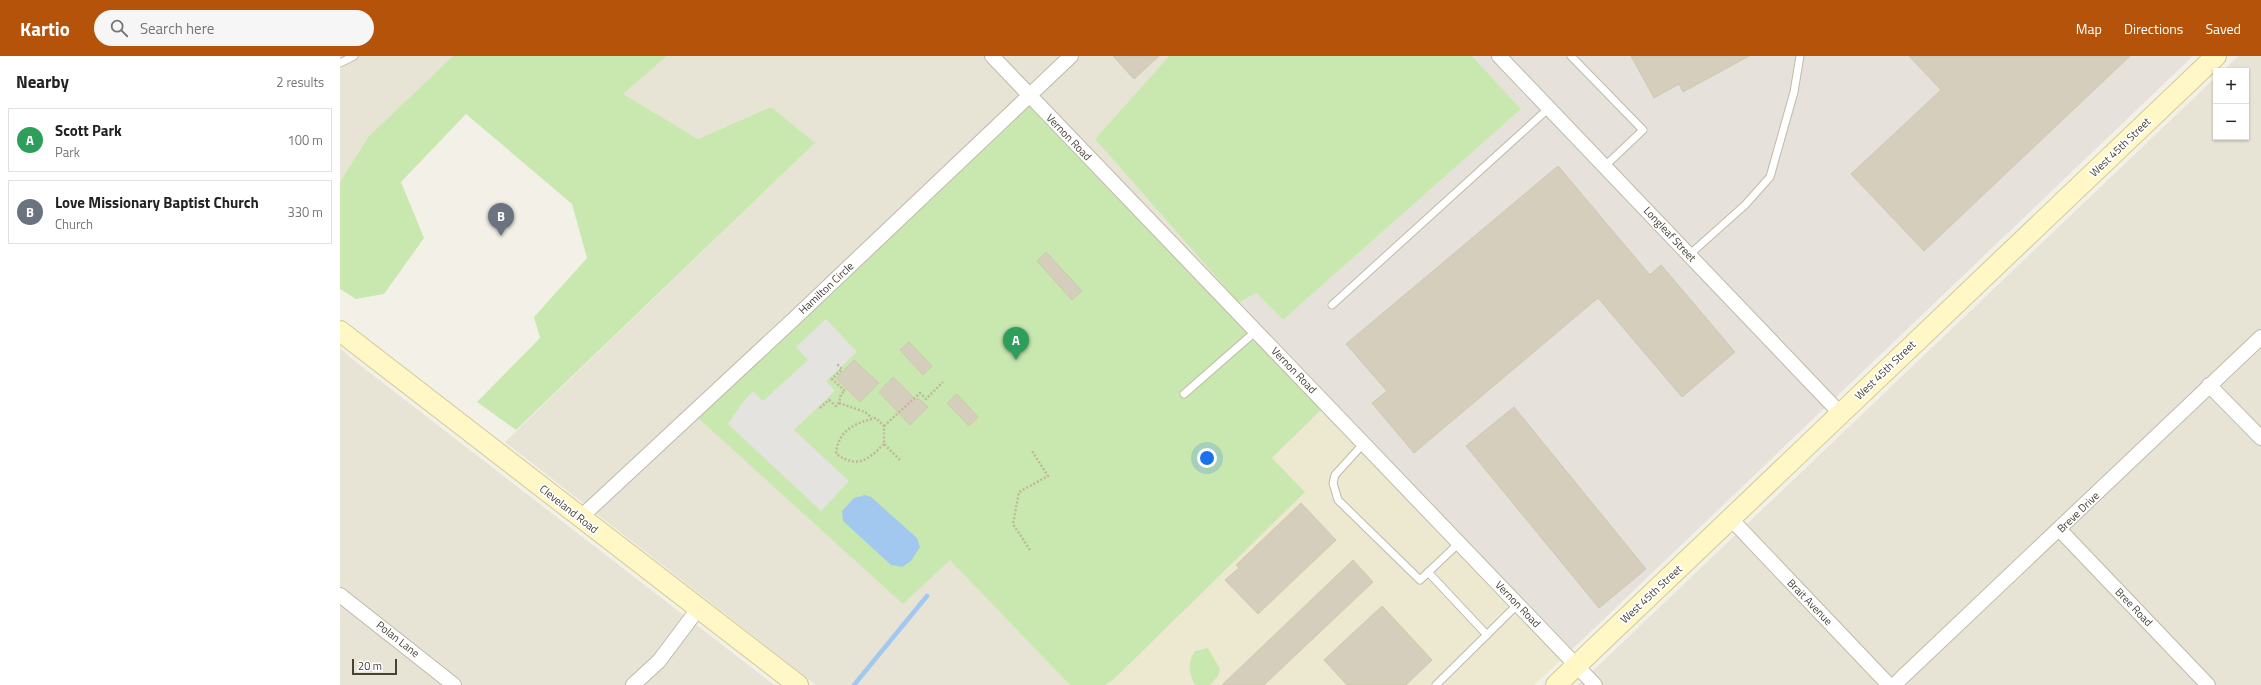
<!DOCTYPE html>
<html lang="en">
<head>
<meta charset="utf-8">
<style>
	:root { --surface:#fff; --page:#f6f6f6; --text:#222; --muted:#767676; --line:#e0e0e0; --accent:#b45309 }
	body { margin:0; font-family:"Titillium Web",sans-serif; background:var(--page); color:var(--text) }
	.controls { position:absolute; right:12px; top:12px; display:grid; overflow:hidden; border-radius:0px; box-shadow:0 1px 3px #0004 }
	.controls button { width:36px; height:36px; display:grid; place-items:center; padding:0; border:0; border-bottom:1px solid var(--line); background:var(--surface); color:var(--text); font:20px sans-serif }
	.scale { position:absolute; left:12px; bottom:10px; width:45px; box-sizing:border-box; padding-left:4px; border:2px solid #464236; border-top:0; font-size:11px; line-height:14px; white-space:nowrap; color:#464236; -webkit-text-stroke:3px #fff; paint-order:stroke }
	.you { position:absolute; left:867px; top:402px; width:14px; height:14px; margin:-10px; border:3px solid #fff; border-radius:50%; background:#1a73e8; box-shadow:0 0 0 6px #1a73e833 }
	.badge { display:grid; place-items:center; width:26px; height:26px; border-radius:50%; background:var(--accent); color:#fff; font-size:13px; font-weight:700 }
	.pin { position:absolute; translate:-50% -33px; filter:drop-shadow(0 1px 2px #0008) }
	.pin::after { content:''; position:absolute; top:21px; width:14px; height:12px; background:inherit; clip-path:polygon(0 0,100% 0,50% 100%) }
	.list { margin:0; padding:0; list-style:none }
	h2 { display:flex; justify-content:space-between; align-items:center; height:52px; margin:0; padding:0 16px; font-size:17px }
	h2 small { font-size:13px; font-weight:400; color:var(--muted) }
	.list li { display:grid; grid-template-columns:26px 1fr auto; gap:12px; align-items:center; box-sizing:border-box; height:64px; margin:0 8px 8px; padding:0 8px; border:1px solid var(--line); border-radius:0px }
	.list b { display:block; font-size:15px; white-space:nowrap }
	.list p { margin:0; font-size:13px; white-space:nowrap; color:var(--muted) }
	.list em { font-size:13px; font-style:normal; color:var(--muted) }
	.icon { flex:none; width:22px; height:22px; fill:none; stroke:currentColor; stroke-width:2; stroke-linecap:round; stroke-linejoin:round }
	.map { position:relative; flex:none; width:1921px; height:629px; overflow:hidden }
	header { display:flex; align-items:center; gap:24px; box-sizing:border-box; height:56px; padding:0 20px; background:var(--accent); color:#fff }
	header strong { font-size:19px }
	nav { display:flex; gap:22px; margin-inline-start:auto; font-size:14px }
	.search { width:280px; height:36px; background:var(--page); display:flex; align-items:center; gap:10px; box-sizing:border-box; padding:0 14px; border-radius:22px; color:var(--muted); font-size:15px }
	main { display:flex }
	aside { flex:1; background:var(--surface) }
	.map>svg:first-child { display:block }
	.residential { fill:#e7e3d5 }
	.industrial { fill:#e6e2db }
	.education { fill:#ede8d0 }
	.green { fill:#c8e8af }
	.parking { fill:#e4e3df }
	.water { fill:#a3c8f0 }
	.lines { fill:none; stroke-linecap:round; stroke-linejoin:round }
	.stream { stroke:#a3c8f0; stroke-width:4.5 }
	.building { fill:#d5cebc; stroke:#d0c7af }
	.lane-casing { stroke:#bfbaa9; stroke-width:9 }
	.street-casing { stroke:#bfbaa9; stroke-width:16 }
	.secondary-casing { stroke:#d4c996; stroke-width:22 }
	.path { stroke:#c1b79a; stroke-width:2.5; stroke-dasharray:2 2; stroke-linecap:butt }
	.lane { stroke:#fff; stroke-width:7 }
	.street { stroke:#fff; stroke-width:14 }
	.secondary { stroke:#fff7c5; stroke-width:20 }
	.labels { text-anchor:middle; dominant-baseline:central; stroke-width:3.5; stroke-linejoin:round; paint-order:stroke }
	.street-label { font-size:11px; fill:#464236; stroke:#fff }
</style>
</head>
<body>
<header>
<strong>Kartio</strong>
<div class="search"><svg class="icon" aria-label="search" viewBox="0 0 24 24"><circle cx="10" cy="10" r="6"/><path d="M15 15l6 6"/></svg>Search here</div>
<nav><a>Map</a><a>Directions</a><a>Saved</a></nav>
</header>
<main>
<aside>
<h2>Nearby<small>2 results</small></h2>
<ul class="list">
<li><span class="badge" style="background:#2e9e5b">A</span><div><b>Scott Park</b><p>Park</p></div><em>100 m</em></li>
<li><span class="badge" style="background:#6b7280">B</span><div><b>Love Missionary Baptist Church</b><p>Church</p></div><em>330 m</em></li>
</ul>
</aside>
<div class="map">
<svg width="1921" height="629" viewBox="0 0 1921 629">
	<rect width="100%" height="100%" fill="#f3f1e7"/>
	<!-- residential -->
	<g class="residential">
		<polygon points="0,0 113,0 29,80 0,126"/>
		<polygon points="327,0 829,0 755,83 899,247 888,255 689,49 563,548 610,503 730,629 476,629 165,386 474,88 431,51 358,83 283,38"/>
		<polygon points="1898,0 1921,0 1921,629 1238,629 1876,21 1876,81 1906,81 1906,15 1883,15"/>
		<polygon points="0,292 12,303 434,629 0,629"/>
	</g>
	<!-- industrial -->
	<polygon class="industrial" points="1132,0 1853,0 1221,604 888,255 916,237 943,264 1181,53"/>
	<!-- education -->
	<polygon class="education" points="982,353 1221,604 1194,629 765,629 773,624 964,436 932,402"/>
	<!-- green -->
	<g class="green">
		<polygon points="113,0 327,0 283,38 358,83 431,51 475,87 176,374 137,346 200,282 194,261 247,202 232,148 126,58 61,126 84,182 44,238 16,243 0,233 0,126 29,80"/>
		<polygon points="829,0 1132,0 1181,53 943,264 916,237 899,247 755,83"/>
		<polygon points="689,49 982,353 932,402 965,436 773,624 765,629 730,629 610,504 563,548 357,361"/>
		<path d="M 868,592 L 880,613 L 878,620 L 870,629 L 855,629 C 849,618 847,606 855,595 Z"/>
	</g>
	<!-- parking -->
	<polygon class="parking" points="486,263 517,296 486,325 495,335 454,374 509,425 481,455 388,368 403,346 413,335 423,345 468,304 456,291"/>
	<!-- water -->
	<polygon class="water" points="525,439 531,441 577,482 580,491 571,505 562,511 551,509 503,465 502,455 514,442"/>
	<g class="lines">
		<!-- stream -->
		<polyline class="stream" points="514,629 587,540"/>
	</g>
	<!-- building -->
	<g class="building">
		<polygon points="773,0 819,0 794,23"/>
		<polygon points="1291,0 1409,0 1343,36 1339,28 1314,42"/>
		<polygon points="1569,0 1790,0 1584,195 1511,118 1601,34"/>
		<polygon points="1218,110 1310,219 1321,209 1395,296 1342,341 1258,242 1074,397 1032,347 1047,335 1006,288"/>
		<polygon points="706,196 742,235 732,244 697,205"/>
		<polygon points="569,286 592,310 583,319 560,294"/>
		<polygon points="514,304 539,327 520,346 496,322"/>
		<polygon points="553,321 576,344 578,342 588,351 570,369 539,336"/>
		<polygon points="617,338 638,361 629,370 607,347"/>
		<polygon points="1174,351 1306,513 1259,552 1126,390"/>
		<polygon points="961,447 996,484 918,558 885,524 899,512 896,509"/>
		<polygon points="1013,504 1033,526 924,629 882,629"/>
		<polygon points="1042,550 1092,604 1066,629 1007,629 984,604"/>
	</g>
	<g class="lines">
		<!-- lane casing -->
		<g class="lane-casing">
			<g id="lane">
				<polyline points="1231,0 1303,74 1265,110"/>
				<polyline points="0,7 14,0"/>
				<polyline points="1349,199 1405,149 1430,121 1454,36 1460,0"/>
				<polyline points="992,249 1209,52"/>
				<polyline points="844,338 916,275"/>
				<polyline points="1024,387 995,419 993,427 998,444 1080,524 1119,487"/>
				<polyline points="1088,516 1147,579"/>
				<polyline points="1096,629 1178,548"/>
			</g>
		</g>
		<!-- street casing -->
		<g class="street-casing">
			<g id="street">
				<polyline points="652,0 1255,629"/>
				<polyline points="1159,0 1500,357"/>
				<polyline points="1869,329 1921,382"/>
				<polyline points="240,462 456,261 731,0"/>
				<polyline points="1391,463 1549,629"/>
				<polyline points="1719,473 1868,629"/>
				<polyline points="0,539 114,629"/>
				<polyline points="293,629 319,605 358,553"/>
				<polyline points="1554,629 1921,281"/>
			</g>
		</g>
		<!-- secondary casing -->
		<g class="secondary-casing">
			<g id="secondary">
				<polyline points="0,275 458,629"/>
				<polyline points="1216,629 1876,0"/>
			</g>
		</g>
		<!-- path -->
		<g class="path">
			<polyline points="499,347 525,356 532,362"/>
			<polyline points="480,352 489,344 496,350 499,347 501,338 505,335 492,323 502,313 496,307"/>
			<polyline points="544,370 580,337 586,343 603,326"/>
			<path d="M 544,388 C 527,404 519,413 496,398 C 498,374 515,367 536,362 L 544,370 L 544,388 L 560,404"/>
			<polyline points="690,494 673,468 679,436 708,420 692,395"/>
		</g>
		<!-- lane -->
		<use href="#lane" class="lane"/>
		<!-- street -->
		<use href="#street" class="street"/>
		<!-- secondary -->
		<use href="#secondary" class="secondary"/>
	</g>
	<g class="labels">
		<!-- street labels -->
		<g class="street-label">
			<text transform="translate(729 81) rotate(46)">Vernon Road</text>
			<text transform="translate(1780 91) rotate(-44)">West 45th Street</text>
			<text transform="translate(1330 178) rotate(47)">Longleaf Street</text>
			<text transform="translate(486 232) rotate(-43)">Hamilton Circle</text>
			<text transform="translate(954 314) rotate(46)">Vernon Road</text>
			<text transform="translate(1545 314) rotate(-44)">West 45th Street</text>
			<text transform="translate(229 453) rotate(38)">Cleveland Road</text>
			<text transform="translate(1738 456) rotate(-44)">Breve Drive</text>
			<text transform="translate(1311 538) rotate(-43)">West 45th Street</text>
			<text transform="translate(1470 546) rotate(46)">Brait Avenue</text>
			<text transform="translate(1178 548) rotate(46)">Vernon Road</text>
			<text transform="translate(1794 551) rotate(46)">Bree Road</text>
			<text transform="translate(58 583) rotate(38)">Polan Lane</text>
		</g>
	</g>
</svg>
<div class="controls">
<button>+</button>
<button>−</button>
</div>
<div class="scale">20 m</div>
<div class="you"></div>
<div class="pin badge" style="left:676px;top:304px;background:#2e9e5b">A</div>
<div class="pin badge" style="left:161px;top:180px;background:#6b7280">B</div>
</div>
</main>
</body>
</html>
